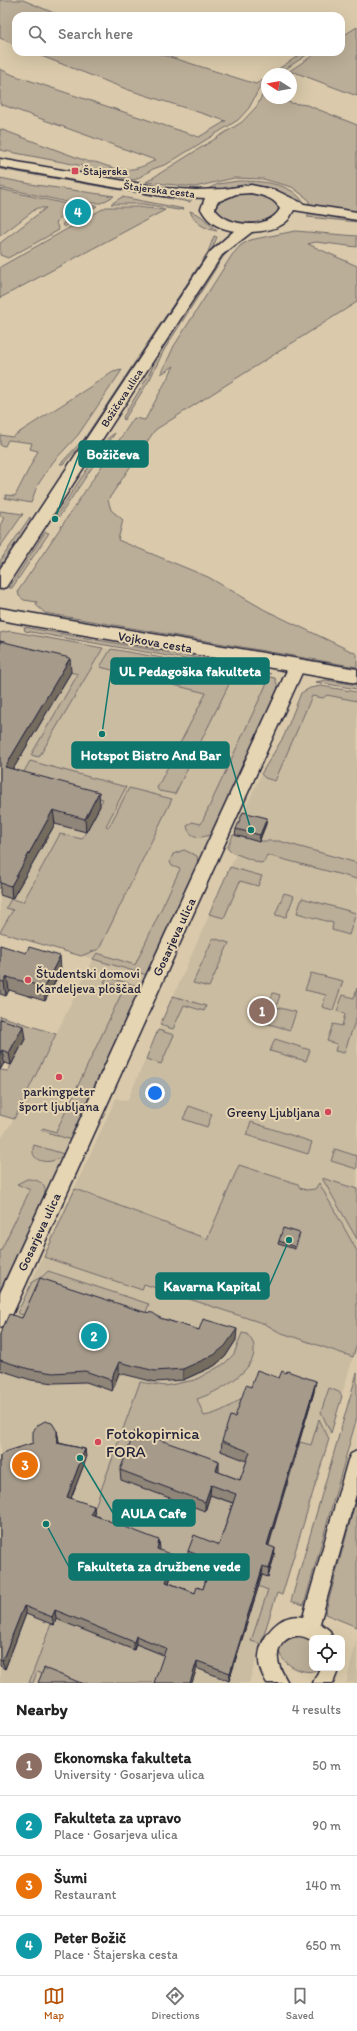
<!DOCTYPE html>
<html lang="en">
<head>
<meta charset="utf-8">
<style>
	:root { --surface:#fff; --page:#f6f6f6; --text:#222; --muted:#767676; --line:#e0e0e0; --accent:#b45309 }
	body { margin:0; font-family:Itim,sans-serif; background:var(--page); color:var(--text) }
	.controls { position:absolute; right:12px; bottom:12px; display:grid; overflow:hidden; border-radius:8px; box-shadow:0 4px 16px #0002 }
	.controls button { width:36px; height:36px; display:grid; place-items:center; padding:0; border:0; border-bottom:1px solid var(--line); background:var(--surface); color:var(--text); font:20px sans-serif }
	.compass { position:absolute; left:261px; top:68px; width:36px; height:36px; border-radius:50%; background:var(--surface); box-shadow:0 4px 16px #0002; rotate:281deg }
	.you { position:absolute; left:155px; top:1093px; width:14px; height:14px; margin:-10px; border:3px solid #fff; border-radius:50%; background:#1a73e8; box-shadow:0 0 0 6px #1a73e833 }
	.badge { display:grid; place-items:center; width:26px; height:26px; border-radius:50%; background:var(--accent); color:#fff; font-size:13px; font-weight:700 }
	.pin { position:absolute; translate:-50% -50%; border:2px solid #fff; box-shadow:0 1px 4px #0006 }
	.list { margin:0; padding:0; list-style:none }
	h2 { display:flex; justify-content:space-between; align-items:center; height:52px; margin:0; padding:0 16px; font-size:17px }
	h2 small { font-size:13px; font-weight:400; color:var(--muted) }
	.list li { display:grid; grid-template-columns:26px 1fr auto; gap:12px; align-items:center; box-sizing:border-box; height:60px; padding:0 16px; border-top:1px solid var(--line) }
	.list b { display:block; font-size:15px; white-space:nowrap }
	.list p { margin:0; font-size:13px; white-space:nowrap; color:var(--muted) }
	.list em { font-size:13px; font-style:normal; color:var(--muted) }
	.icon { flex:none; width:22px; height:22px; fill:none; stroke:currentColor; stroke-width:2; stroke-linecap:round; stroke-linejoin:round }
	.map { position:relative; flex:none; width:357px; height:1683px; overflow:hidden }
	.search { position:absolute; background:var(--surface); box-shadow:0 4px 16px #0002; left:12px; right:12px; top:12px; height:44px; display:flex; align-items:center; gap:10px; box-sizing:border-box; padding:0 14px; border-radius:12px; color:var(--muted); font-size:15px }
	.sheet { height:292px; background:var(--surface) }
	nav { display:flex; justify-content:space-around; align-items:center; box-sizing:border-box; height:56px; border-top:1px solid var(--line); background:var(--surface); font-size:11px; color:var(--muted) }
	nav a { display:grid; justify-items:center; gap:2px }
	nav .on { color:var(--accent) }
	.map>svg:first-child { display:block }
	.built { fill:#cabca1 }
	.green { fill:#bbae98; stroke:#6e686a }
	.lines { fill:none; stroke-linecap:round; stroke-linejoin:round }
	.pedestrian-casing { stroke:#22223b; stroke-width:3 }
	.minor-casing { stroke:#22223b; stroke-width:3 }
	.tertiary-casing { stroke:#22223b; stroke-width:3 }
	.primary-casing { stroke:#22223b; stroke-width:3 }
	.pedestrian { fill:#e6d5b2; fill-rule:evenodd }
	.minor { fill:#e6d5b2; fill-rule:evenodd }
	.tertiary { fill:#e6d5b2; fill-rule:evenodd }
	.primary { fill:#e6d5b2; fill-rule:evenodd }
	.wall { fill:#8f8578; stroke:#22223b }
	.shaded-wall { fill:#746c61; stroke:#22223b }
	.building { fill:#a69b8b; stroke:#22223b }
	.poi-dot { fill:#d1495b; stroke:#e6d5b2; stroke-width:1.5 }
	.labels { text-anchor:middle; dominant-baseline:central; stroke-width:4; stroke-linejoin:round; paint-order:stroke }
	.far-poi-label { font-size:11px; fill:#22223b; stroke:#e6d5b2; text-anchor:start }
	.far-street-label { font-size:11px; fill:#22223b; stroke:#e6d5b2 }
	.street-label { font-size:13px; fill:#22223b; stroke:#e6d5b2 }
	.poi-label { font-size:13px; fill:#22223b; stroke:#e6d5b2; text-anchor:start }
	.near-poi-label { font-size:16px; fill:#22223b; stroke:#e6d5b2; text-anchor:start }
	.leader { fill:none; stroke:#0f766e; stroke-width:1.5 }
	.callout-dot { fill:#0f766e; stroke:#e6d5b2; stroke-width:1.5 }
	.callout { fill:#0f766e; stroke:#0f766e; stroke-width:1.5 }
	.callout-label { font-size:14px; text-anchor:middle; font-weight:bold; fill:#fff }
</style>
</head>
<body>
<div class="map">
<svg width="357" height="1683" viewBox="0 0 357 1683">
	<rect width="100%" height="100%" fill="#dacaab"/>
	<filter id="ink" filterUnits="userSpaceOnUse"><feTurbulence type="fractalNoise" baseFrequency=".025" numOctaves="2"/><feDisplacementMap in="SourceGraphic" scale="8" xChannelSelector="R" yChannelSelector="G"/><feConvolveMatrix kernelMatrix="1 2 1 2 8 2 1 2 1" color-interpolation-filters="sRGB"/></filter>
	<g filter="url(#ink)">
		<!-- built -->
		<g class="built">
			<polygon points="10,631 275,678 278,687 277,693 0,1292 0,1140 14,1119 93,959 0,932 0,633"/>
			<polygon points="321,686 357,692 357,1344 282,1595 277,1593 249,1683 0,1683 0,1350 116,1098 127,1101 236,854 227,848 261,774 284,736 301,693 310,688"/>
			<polygon points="357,1639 357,1683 346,1683"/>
		</g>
		<!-- green -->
		<g class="green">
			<polygon points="0,0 23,0 61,16 16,16 16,45 0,38"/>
			<polygon points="357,27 357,96 294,72 285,74 318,52 341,52 341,37"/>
			<path d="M 31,52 L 154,52 L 256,84 L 267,77 L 267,81 L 261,85 L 249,108 L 238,120 L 167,164 L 153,169 L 135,180 L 81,171 L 83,166 L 0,150 L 0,129 L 89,162 C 95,161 101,164 107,166 C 125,172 139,170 155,160 L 0,104 L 0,69 L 13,75 L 199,137 L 226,121 L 126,89 Z"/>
			<polygon points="304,52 311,52 278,74 271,74"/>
			<polygon points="265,89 267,90 267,98 277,98 291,103 307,105 357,125 357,213 310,206 308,199 292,187 263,179 234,178 195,187 146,182 242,122 257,106"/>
			<polygon points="0,166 179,197 192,198 190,202 0,169"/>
			<polygon points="0,178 36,185 114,196 101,203 71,203 0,187"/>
			<path d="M 238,181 C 259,181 293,182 304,204 C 293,199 282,192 271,188 C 248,182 226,189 203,191 L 218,184 Z"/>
			<polygon points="0,189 66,204 67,208 56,223 59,230 8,258 0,255 0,243 46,208 37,208 0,236"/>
			<path d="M 245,193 C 256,194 280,196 278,211 C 267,227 220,230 216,207 C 220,196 235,194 245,193 Z"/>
			<polygon points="122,197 184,209 178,210 143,204 111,204"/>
			<polygon points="84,205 97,206 64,227 62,225 75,208"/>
			<polygon points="106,207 137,207 165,210 0,298 0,267"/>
			<path d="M 190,211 L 201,216 L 217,231 C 205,229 194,223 190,211 Z"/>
			<polygon points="309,213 357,218 357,222 307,217"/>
			<polygon points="295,231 357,236 357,247 316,242 308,244 357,266 357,302 155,430 108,500 111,510 123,520 118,540 208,577 265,610 357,654 357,667 45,613 36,605 37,602 24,600 19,596 18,591 134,418 145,420 174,366 161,374 174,346 232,255 241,245 250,240"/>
			<polygon points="214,236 217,237 211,252 87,439 63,464 60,464 84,439 208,252"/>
			<polygon points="234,245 223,257 164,350 150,379 124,420 123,417 147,378 164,344 220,256"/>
			<polygon points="122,370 78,435 53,462 37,486 31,503 5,498 6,495 15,496 38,451 30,449 32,443 8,440 5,446 0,445 0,435 12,437 113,372"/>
			<polygon points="115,433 59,517 56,516 108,438"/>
			<polygon points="0,511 23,514 0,547 0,526 4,517 0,516"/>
			<polygon points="30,517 31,522 0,566 0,561"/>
			<polygon points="45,532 49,533 12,588 9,588"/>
			<polygon points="24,627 255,668 271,674 25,631"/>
			<polygon points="10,631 103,648 39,757 31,755 78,674 0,655 0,633"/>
			<path d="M 111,649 L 208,666 L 207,669 L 213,671 L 216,667 L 275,678 L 278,687 L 277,693 L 213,833 C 204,839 189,839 187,826 L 192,822 L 201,824 L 267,683 L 234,674 L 175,794 L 159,791 L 157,788 L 206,693 L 100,667 Z"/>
			<polygon points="326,680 357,685 357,689 315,682"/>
			<polygon points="321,686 357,692 357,701 327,695 323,698 312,696 275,781 265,778 261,774 284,736 301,693 310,688"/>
			<polygon points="30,761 126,787 106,826 109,827 129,788 172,799 99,949 81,956 0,932 13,910 6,908 11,899 23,902 60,834 82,839 103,799 21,777"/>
			<polygon points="233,835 259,841 279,841 357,863 357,879 267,855 264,862 260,863 231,852 227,848"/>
			<polygon points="184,850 197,856 198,864 147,975 93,959 97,953 135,965 180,869 172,866 170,862 173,854"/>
			<polygon points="230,867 262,876 258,886 240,881 224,918 209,914"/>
			<polygon points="284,893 294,896 286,917 275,915"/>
			<polygon points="302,898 356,913 349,935 332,930 333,923 297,913"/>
			<polygon points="213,938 229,943 209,987 193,983"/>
			<polygon points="311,973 343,981 333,1010 322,1007 326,995 305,990"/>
			<polygon points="107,977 141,987 71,1140 41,1130 43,1128 56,1132 124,988 104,982"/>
			<polygon points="357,988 357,1016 344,1053 335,1051 337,1044 327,1041 333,1024 342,1026 345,1014 337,1011 343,995 354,998"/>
			<polygon points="273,993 280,995 276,1007 296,1012 290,1030 262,1022"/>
			<polygon points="173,996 206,1006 204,1011 184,1005 173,1029 160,1025"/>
			<polygon points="0,1016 56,1034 14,1119 0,1115 0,1070 8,1071 25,1039 0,1031"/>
			<polygon points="158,1030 174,1035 161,1064 146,1059"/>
			<polygon points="275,1039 310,1050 306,1061 270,1051"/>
			<polygon points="189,1106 212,1114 207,1127 183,1119"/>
			<polygon points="251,1122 312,1142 308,1154 246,1135"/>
			<path d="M 34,1145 L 64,1154 C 54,1166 27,1164 34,1145 Z"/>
			<polygon points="335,1149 357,1156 357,1169 331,1161"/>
			<polygon points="239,1165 298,1184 300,1188 306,1190 315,1189 319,1183 357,1251 357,1344 353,1357 279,1332 265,1324 144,1284 142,1290 44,1257 75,1189 207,1239"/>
			<polygon points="322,1178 357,1189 357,1239"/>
			<path d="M 27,1179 C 37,1179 47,1183 45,1195 L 0,1292 L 0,1252 L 30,1190 L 17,1184 Z"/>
			<polygon points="48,1271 149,1304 142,1323 29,1317 17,1313 32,1282 43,1276"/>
			<path d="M 242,1333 L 247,1334 C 250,1338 254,1342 254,1348 C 257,1371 216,1393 197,1399 L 204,1416 C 220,1413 232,1406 245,1395 L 221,1451 L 249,1461 L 240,1490 L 215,1481 L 218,1471 L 205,1511 L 210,1495 L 235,1504 L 202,1597 L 166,1590 L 157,1558 L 159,1549 L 92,1515 L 140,1382 L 165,1386 L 195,1380 L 224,1364 L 234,1354 Z"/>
			<polygon points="357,1373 357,1417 304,1605 291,1601"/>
			<polygon points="329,1388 339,1392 342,1396 331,1433 321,1412"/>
			<polygon points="319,1419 329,1439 282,1595 277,1593 261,1644 251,1641 268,1590 258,1586 280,1506 279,1505 285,1486 287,1486 300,1442 311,1445"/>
			<polygon points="357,1496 357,1627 325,1614"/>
			<polygon points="69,1588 134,1649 136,1644 166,1656 157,1683 66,1683 37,1672 33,1683 29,1683 51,1624 54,1625"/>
			<path d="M 297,1636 L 305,1637 L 312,1641 L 312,1668 L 319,1668 C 302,1683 253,1646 297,1636 Z"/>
		</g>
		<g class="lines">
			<!-- pedestrian casing -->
			<g class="pedestrian-casing">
				<g id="pedestrian">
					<path d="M 357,1451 L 357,1491 L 320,1623 L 330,1631 L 332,1638 L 312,1638 L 312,1641 C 296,1629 276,1640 278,1660 C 279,1668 284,1675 288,1683 L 267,1683 C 262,1675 258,1666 259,1656 C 261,1636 280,1612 303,1617 L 348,1460 L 351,1454 Z"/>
					<polygon points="320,1668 339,1668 333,1683 313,1683"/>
				</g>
			</g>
			<!-- minor casing -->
			<g class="minor-casing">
				<polygon id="minor" points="297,661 302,662 305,666 8,1324 0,1327 0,1293 289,666 292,662"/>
			</g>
			<!-- tertiary casing -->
			<g class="tertiary-casing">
				<g id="tertiary">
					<polygon points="250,224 255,225 257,228 222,255 6,587 0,589 0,569 210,252 235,230"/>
					<polygon points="0,608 357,669 357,683 0,620"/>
				</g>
			</g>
			<!-- primary casing -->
			<g class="primary-casing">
				<path id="primary" d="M 0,159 L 164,188 L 196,190 L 224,189 L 251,185 L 275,190 L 304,204 L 357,212 L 357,220 L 294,210 C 292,213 290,218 287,221 C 271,236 223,236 208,219 C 205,216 203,212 201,209 L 205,198 L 164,196 L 0,167 ZM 251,193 C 263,196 274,197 280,209 C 268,230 228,228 215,209 L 217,202 L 236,194 Z"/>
			</g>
			<!-- pedestrian -->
			<use href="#pedestrian" class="pedestrian"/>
			<!-- minor -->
			<use href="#minor" class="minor"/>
			<!-- tertiary -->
			<use href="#tertiary" class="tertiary"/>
			<!-- primary -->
			<use href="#primary" class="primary"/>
		</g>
		<!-- wall -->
		<g class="wall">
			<polygon points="0,641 71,672 13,769 100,806 86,832 55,824 12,899 0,895"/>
			<polygon points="266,824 259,842 235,835 236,829"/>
			<polygon points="0,945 61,970 45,1001 9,990 6,996 0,994"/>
			<polygon points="0,1019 25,1039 11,1065 4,1063 0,1070"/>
			<polygon points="299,1236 295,1249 278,1244 279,1241"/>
			<polygon points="22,1318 160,1318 199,1330 236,1340 225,1357 214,1366 183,1380 155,1382 119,1373 112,1391 86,1382 54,1383 31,1380 0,1370 0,1334"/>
			<polygon points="251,1387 314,1392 268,1545 274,1557 268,1577 262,1575 229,1681 136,1644 134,1650 56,1619 54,1625 26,1614 5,1669 0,1666 0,1456 33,1443 57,1431 59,1443 85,1449 86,1459 71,1498 95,1515 160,1549 159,1550 175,1565 169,1583 195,1593 203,1589 209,1569 188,1560 188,1551 219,1545 233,1503 210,1495 205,1511 121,1480 120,1470 219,1471 218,1472 240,1480 247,1461 221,1451 222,1441 235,1417"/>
		</g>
		<!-- shaded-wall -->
		<g class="shaded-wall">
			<polygon points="70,658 71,672 6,781 5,767"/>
			<polygon points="99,792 100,806 86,832 85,819"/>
			<polygon points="53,810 55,824 12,899 11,886"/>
			<polygon points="267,818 266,824 259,842 260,835"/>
			<polygon points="60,956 61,970 45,1001 44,987"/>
			<polygon points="7,977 9,990 6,996 4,982"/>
			<polygon points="23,1026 25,1039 11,1065 9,1053"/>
			<polygon points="2,1050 4,1063 0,1070 0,1053"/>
			<polygon points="237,1329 236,1340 225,1357 214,1366 183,1380 183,1369"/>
			<polygon points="119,1362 119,1373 112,1391 111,1380"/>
			<polygon points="316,1381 314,1392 266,1554 267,1545"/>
			<polygon points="57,1431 59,1441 59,1453 57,1443"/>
			<polygon points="85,1449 86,1459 68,1506 67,1497"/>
			<polygon points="219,1461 219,1471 215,1481 216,1471"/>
			<polygon points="211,1485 210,1495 205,1511 205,1502"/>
			<polygon points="94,1506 95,1516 91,1514"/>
			<polygon points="159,1540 160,1549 157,1558 157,1549"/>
			<polygon points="275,1548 274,1557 268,1577 269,1569"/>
			<polygon points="175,1556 175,1565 166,1590 166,1582"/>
			<polygon points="263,1566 262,1575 229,1681 230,1673"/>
			<polygon points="24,1606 26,1614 5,1669 2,1661"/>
			<polygon points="55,1610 56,1619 54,1625 52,1617"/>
			<polygon points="136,1636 136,1644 134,1650 134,1642"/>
			<polygon points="197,1661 197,1668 192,1683 190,1683"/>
		</g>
		<!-- building -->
		<g class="building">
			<polygon points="0,641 70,658 5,767 99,792 85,819 53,810 11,886 0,883"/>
			<polygon points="243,812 267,818 260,835 236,829"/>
			<polygon points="0,945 26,953 29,947 60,956 44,987 7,977 4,982 0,981"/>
			<polygon points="0,1019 23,1026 9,1053 2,1050 0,1053"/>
			<polygon points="283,1228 300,1233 295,1247 279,1241"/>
			<polygon points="40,1278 144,1312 153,1313 160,1318 199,1330 203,1319 237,1329 225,1346 214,1355 183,1369 155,1371 119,1362 111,1380 85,1371 53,1373 29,1369 0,1360 0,1334 9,1314 22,1318"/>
			<polygon points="257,1370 279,1378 282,1371 286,1373 287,1371 316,1381 267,1545 275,1548 269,1569 263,1566 230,1673 197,1661 190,1683 154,1683 166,1648 136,1636 134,1642 55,1610 52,1617 24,1606 2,1661 0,1660 0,1456 5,1452 33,1443 33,1432 36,1426 45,1421 52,1423 57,1431 57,1443 85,1449 67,1497 94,1506 91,1514 159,1540 157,1549 175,1556 166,1582 195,1593 197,1587 203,1589 212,1561 188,1551 194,1535 219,1545 236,1494 211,1485 205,1502 120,1470 135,1431 219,1461 216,1471 240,1480 250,1452 222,1441 230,1416 235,1417 246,1385 251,1387"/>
			<polygon points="44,1668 81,1683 38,1683"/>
		</g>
	</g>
	<!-- markers -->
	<g class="poi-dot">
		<rect x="71" y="167" width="8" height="8" rx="2"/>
		<circle cx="28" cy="980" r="4"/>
		<circle cx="59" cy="1077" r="4"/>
		<circle cx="328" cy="1112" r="4"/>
		<circle cx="98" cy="1442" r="4"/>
	</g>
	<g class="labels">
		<!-- far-poi labels -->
		<g class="far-poi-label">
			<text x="83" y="171">Štajerska</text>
		</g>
		<!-- far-street labels -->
		<g class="far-street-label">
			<text transform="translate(159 190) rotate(7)">Štajerska cesta</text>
			<text transform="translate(122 398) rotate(-57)">Božičeva ulica</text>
		</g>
		<!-- street labels -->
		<g class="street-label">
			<text transform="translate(155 642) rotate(10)">Vojkova cesta</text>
			<text transform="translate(174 937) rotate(-65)">Gosarjeva ulica</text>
			<text transform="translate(39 1232) rotate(-65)">Gosarjeva ulica</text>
		</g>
		<!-- poi labels -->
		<g class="poi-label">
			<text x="36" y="973">Študentski domovi<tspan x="36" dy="15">Kardeljeva ploščad</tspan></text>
			<text x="59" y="1091" text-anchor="middle">parkingpeter<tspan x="59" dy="15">šport ljubljana</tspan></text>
			<text x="320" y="1112" text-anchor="end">Greeny Ljubljana</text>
		</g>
		<!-- near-poi labels -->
		<g class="near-poi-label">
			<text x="106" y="1433">Fotokopirnica<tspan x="106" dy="18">FORA</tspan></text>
		</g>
	</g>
	<!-- callouts -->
	<path class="leader" d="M55 519L79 454M102 734L111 671M251 830L229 755M289 1240L269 1286M80 1458L113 1513M46 1524L69 1567"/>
	<g class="callout-dot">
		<circle cx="55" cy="519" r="4"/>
		<circle cx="102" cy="734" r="4"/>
		<circle cx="251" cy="830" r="4"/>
		<circle cx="289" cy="1240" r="4"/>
		<circle cx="80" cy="1458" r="4"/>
		<circle cx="46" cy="1524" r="4"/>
	</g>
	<g class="callout">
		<rect x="79" y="441" width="69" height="26" rx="4"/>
		<rect x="111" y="658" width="158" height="26" rx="4"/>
		<rect x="72" y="742" width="157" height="26" rx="4"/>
		<rect x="156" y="1273" width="113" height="26" rx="4"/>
		<rect x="113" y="1500" width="82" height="26" rx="4"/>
		<rect x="69" y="1554" width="180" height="26" rx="4"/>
	</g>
	<g class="callout-label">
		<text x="113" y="459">Božičeva</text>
		<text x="190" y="676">UL Pedagoška fakulteta</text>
		<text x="151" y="760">Hotspot Bistro And Bar</text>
		<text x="212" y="1291">Kavarna Kapital</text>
		<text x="154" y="1518">AULA Cafe</text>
		<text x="159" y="1571">Fakulteta za družbene vede</text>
	</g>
</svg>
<div class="controls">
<button><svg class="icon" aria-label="locate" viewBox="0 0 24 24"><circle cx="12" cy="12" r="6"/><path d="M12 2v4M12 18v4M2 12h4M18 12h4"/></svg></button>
</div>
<svg class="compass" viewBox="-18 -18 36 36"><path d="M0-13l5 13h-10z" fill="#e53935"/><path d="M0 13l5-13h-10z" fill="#767676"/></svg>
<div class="you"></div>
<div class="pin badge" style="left:262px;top:1011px;background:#8d6e63">1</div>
<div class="pin badge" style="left:94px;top:1336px;background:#0f9aa8">2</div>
<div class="pin badge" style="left:25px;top:1465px;background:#e8710a">3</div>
<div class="pin badge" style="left:78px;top:212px;background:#0f9aa8">4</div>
<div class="search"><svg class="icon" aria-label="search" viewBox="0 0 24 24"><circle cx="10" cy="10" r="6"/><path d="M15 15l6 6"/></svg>Search here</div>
</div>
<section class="sheet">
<h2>Nearby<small>4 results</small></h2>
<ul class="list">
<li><span class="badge" style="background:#8d6e63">1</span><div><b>Ekonomska fakulteta</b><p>University · Gosarjeva ulica</p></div><em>50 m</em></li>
<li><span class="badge" style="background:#0f9aa8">2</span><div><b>Fakulteta za upravo</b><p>Place · Gosarjeva ulica</p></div><em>90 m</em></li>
<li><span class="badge" style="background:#e8710a">3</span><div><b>Šumi</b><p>Restaurant</p></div><em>140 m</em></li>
<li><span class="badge" style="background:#0f9aa8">4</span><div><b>Peter Božič</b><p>Place · Štajerska cesta</p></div><em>650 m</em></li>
</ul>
</section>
<nav>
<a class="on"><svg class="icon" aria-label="map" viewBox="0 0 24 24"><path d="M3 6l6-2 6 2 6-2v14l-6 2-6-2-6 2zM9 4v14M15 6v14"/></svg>Map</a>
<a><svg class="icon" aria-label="directions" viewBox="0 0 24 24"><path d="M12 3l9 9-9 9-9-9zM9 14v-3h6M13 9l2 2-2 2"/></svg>Directions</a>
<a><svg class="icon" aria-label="saved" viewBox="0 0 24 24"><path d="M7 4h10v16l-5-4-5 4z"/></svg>Saved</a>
</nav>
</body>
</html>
